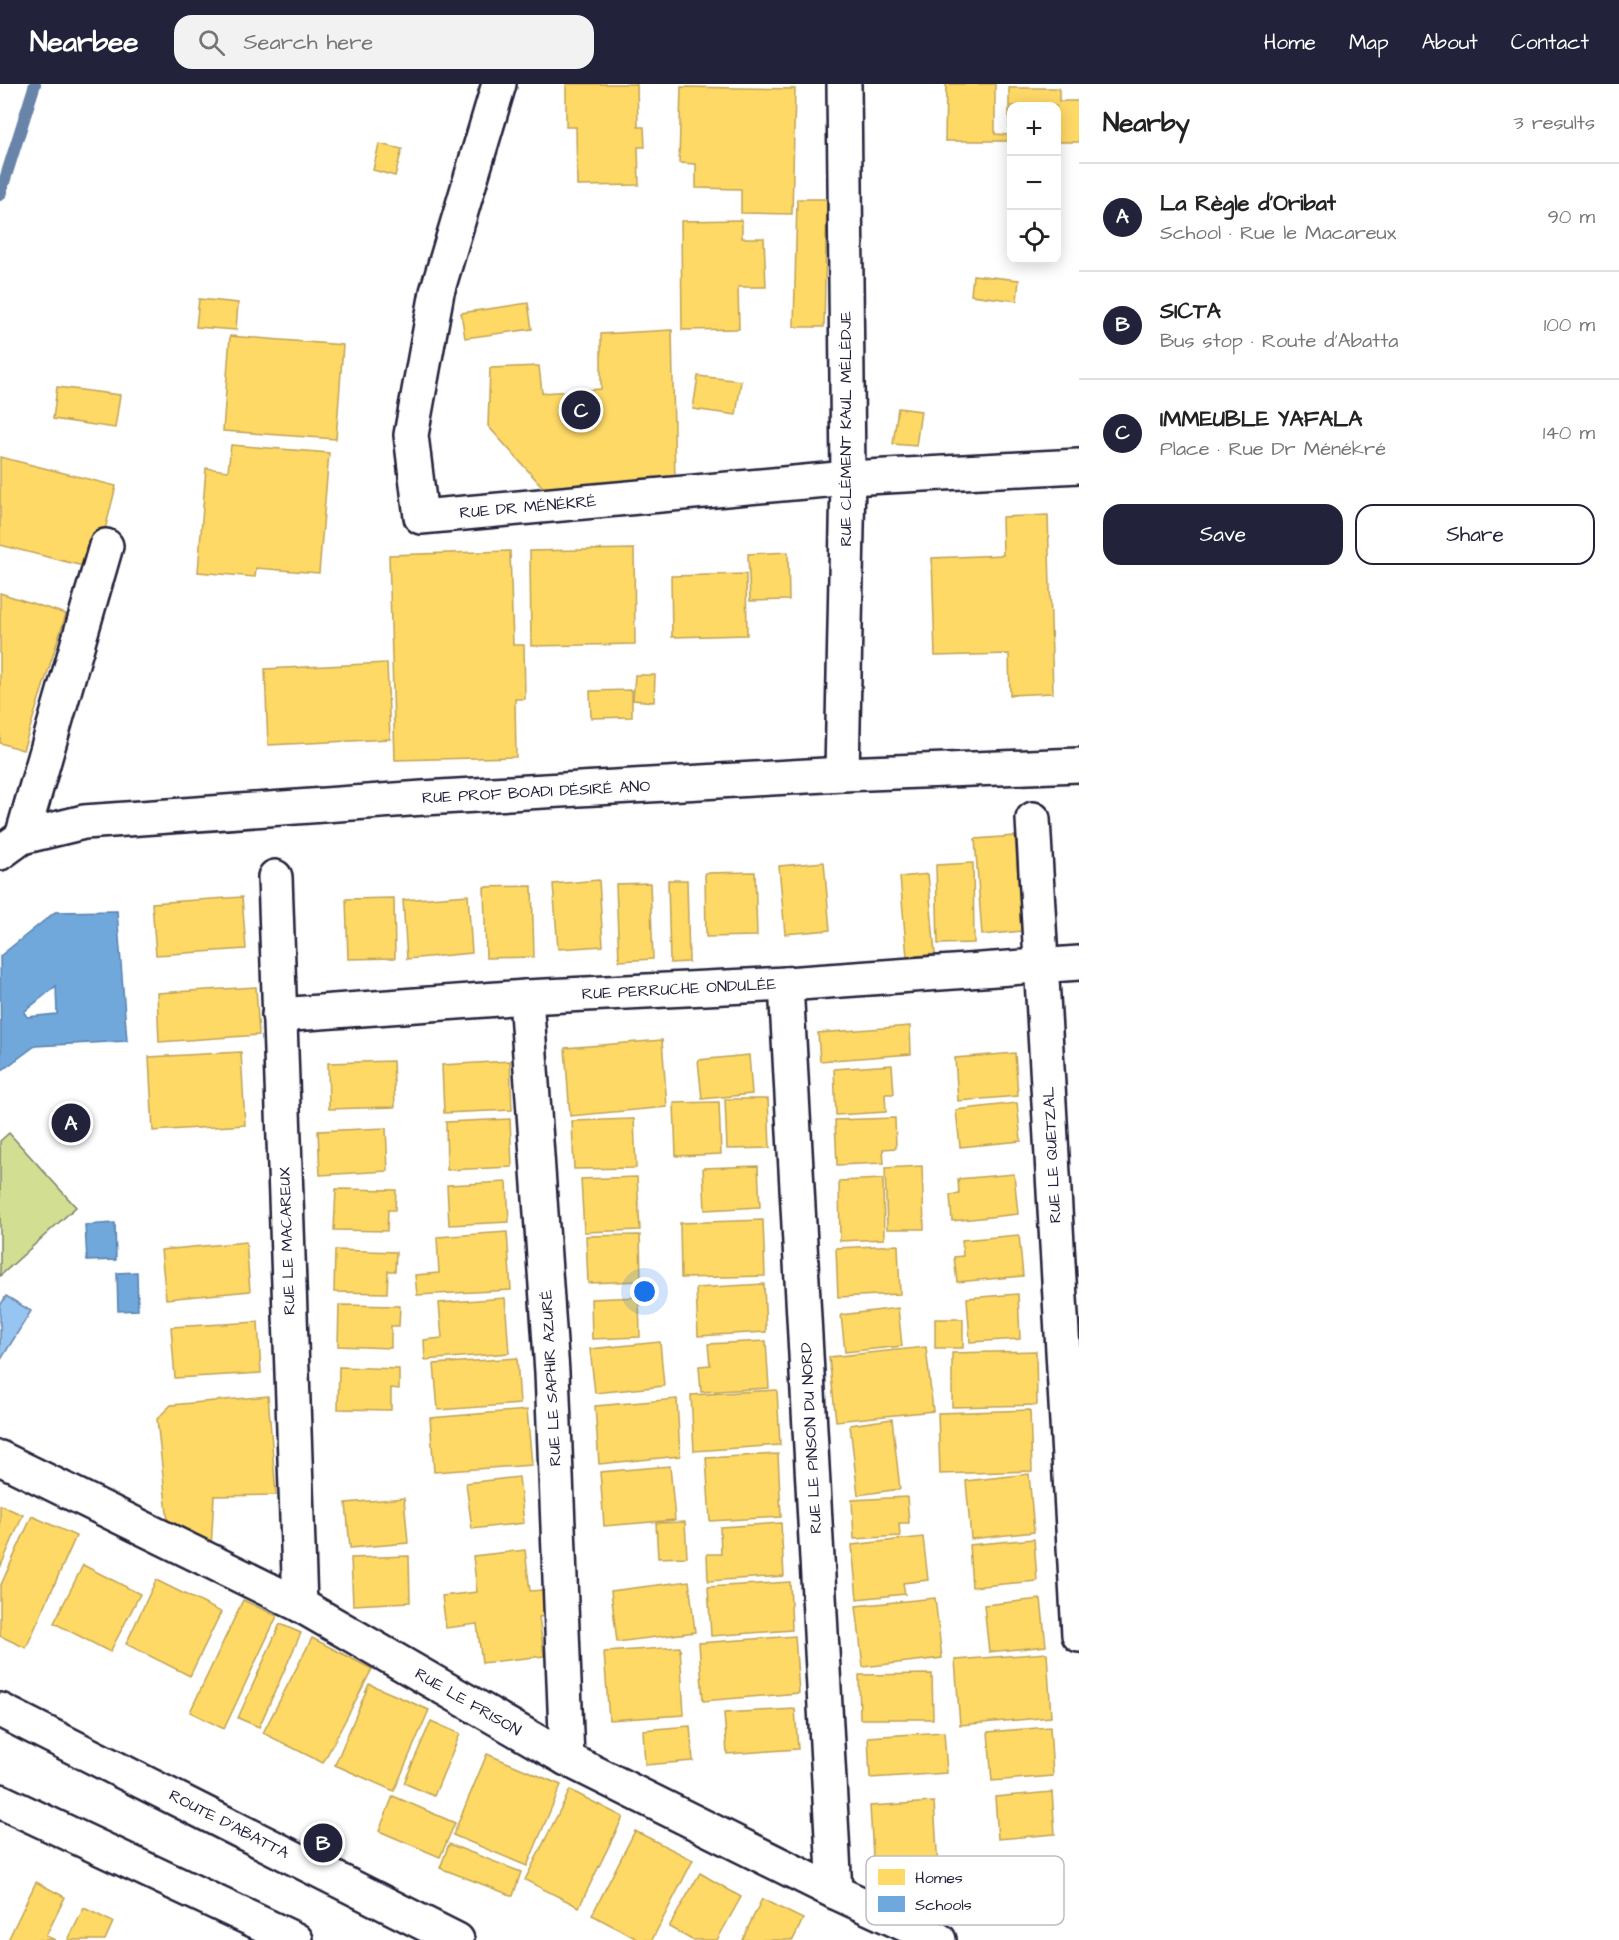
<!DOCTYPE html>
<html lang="en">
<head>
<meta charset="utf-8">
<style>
	:root { --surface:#fff; --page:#f2f2f2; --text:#222; --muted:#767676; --line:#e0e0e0; --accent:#22223b }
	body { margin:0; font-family:"Architects Daughter",sans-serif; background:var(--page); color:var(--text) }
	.controls { position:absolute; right:18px; top:18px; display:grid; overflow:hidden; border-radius:12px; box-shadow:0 3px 15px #0003 }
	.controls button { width:54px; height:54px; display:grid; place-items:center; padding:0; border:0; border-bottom:2px solid var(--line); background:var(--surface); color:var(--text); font:30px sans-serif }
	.you { position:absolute; left:645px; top:1208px; width:21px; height:21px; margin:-15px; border:4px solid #fff; border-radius:50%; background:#1a73e8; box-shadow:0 0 0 9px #1a73e833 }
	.badge { display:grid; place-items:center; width:39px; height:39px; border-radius:50%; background:var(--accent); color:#fff; font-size:20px; font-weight:700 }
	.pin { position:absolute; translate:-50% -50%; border:3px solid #fff; box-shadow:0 2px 6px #0006 }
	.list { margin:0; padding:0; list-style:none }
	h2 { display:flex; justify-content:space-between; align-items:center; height:78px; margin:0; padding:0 24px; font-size:26px }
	h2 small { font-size:20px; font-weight:400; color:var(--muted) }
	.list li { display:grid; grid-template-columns:39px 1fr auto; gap:18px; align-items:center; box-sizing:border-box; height:108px; padding:0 24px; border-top:2px solid var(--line) }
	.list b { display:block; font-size:22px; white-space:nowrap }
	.list p { margin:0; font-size:20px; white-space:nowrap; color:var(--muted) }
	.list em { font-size:20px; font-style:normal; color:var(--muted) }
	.actions { display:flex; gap:12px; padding:18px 24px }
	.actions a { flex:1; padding:14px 0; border:2px solid var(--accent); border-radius:18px; text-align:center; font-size:21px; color:var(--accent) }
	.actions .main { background:var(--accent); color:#fff }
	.icon { flex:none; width:33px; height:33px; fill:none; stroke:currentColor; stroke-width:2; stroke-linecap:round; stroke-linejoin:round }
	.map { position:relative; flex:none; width:1079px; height:1856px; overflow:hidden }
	header { display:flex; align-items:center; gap:36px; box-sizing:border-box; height:84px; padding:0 30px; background:var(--accent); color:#fff }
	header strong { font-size:28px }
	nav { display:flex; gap:33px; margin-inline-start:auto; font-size:21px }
	.search { width:420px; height:54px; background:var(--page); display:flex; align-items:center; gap:15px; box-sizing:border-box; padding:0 21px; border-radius:18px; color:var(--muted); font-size:22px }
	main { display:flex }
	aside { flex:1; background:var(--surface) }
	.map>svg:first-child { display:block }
	.green { fill:#d2de91; stroke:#7a8066; stroke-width:1.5 }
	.water { fill:#97c5f2; stroke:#6884a9; stroke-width:1.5 }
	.homes { fill:#ffd966; stroke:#bda259; stroke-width:1.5 }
	.schools { fill:#6fa8dc; stroke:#5880ac; stroke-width:1.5; fill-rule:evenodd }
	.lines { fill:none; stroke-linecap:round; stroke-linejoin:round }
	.stream { stroke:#6884a9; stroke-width:12 }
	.minor-casing { stroke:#22223b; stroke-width:38 }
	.tertiary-casing { stroke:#22223b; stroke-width:38 }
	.minor { stroke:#fff; stroke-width:33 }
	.tertiary { stroke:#fff; stroke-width:33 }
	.labels { text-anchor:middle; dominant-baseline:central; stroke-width:6; stroke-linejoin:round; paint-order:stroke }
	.street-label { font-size:16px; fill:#22223b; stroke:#fff }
	.key { fill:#fff; stroke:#bdbdc4; stroke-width:1.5 }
	.key-label { font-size:16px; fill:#22223b }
</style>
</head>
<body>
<header>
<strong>Nearbee</strong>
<div class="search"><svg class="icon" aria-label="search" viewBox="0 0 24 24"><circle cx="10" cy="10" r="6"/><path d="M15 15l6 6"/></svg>Search here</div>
<nav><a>Home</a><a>Map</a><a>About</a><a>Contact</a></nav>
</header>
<main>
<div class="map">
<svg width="1079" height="1856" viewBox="0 0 1079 1856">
	<rect width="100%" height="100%" fill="#fff"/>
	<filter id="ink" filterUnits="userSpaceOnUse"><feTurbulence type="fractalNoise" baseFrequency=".0167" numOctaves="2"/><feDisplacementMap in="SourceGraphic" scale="12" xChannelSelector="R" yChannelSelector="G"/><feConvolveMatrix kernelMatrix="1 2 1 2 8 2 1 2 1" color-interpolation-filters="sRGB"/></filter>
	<g filter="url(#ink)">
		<!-- green -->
		<polygon class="green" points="9,1049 76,1123 0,1192 0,1057"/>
		<!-- water -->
		<polygon class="water" points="6,1212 31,1227 0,1277 0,1222"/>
		<!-- homes -->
		<g class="homes">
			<polygon points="566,0 637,0 638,43 644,43 645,63 638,63 639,101 577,102 576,43 566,43"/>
			<polygon points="946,0 995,0 995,50 1009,51 1009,4 1059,4 1059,17 1079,17 1079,58 1056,58 1056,22 1011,22 1011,57 945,57"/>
			<polygon points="681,3 795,5 792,130 741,129 741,105 696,104 696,80 679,79"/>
			<polygon points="379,60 402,65 395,92 373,86"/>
			<polygon points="797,115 827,115 824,243 794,243"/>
			<polygon points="742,136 742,154 764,154 766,203 738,203 739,245 682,246 681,137"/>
			<polygon points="973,191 1019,196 1017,217 971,211"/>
			<polygon points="199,215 238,219 236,246 196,243"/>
			<polygon points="528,219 532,245 465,254 461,229"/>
			<polygon points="672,246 675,400 548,409 488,342 490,284 539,282 542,309 601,305 601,250"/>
			<polygon points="230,252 343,261 336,355 223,347"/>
			<polygon points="698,292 741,297 736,331 693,325"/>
			<polygon points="57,303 120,311 115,344 53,335"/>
			<polygon points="898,324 921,327 916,362 893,360"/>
			<polygon points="231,361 329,369 319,489 256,484 255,493 198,488 206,384 228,387"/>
			<polygon points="0,373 116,402 95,485 0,461"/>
			<polygon points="1048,431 1053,609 1010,611 1009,570 935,572 932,474 1003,471 1002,433"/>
			<polygon points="634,465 635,560 531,562 530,467"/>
			<polygon points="510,467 513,561 524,561 525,615 515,615 516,673 395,676 389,471"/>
			<polygon points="788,468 789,516 750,517 748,470"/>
			<polygon points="746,490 747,551 672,553 671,492"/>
			<polygon points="0,509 66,530 23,666 0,659"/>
			<polygon points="387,579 390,655 268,661 265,585"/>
			<polygon points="635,591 655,591 654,618 633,616"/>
			<polygon points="632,606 632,633 591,634 590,607"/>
			<polygon points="1015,752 1022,847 982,851 975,755"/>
			<polygon points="824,778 830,846 785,850 779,782"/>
			<polygon points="973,779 974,859 938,860 936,781"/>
			<polygon points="755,788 757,852 706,853 705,789"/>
			<polygon points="928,790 935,870 907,873 900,793"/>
			<polygon points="599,796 603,862 558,865 553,800"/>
			<polygon points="668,796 687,796 689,878 670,879"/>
			<polygon points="650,799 653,875 619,877 616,800"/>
			<polygon points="532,802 534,873 486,874 484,803"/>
			<polygon points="468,811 472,869 407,875 403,816"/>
			<polygon points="242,813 246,865 156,871 152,819"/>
			<polygon points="394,814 395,874 348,875 346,815"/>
			<polygon points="256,903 259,951 159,958 157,909"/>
			<polygon points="910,942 911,970 820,977 818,949"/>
			<polygon points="662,956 667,1023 570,1032 565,964"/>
			<polygon points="241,968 245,1041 153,1047 149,973"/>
			<polygon points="1015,969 1018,1012 958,1017 955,974"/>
			<polygon points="749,971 752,1010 702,1015 698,976"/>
			<polygon points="393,977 395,1023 329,1025 328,979"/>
			<polygon points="510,977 512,1026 444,1029 442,981"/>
			<polygon points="892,981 894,1010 885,1010 886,1028 836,1031 834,985"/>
			<polygon points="725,1015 768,1015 770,1064 727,1065"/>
			<polygon points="719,1018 721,1070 676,1072 674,1019"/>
			<polygon points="1017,1019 1021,1057 960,1063 956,1026"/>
			<polygon points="895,1034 896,1064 883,1065 884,1079 837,1081 835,1036"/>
			<polygon points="510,1035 512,1083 447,1086 446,1038"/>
			<polygon points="634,1035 636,1084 574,1085 572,1037"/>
			<polygon points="386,1044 388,1087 320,1091 318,1047"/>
			<polygon points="758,1082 760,1123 705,1126 703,1084"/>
			<polygon points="922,1082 924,1145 887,1145 885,1084"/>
			<polygon points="1014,1090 1018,1130 952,1137 950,1111 959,1110 958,1095"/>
			<polygon points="637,1093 640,1146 584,1148 581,1095"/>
			<polygon points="883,1095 884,1155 840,1157 839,1097"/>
			<polygon points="507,1098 509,1138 449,1141 447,1101"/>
			<polygon points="336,1105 396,1106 395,1126 388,1126 387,1147 334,1146"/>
			<polygon points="763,1136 765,1192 681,1194 680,1139"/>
			<polygon points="507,1148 511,1206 417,1211 415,1191 439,1189 437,1153"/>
			<polygon points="640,1151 641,1197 588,1199 586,1152"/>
			<polygon points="1019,1151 1023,1192 957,1198 954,1173 963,1172 962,1156"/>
			<polygon points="246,1158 250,1207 166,1215 161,1166"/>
			<polygon points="898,1161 900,1210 838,1213 836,1164"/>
			<polygon points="335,1166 396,1168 395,1187 388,1187 387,1209 334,1208"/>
			<polygon points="764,1200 766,1248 698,1252 696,1204"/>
			<polygon points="1018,1210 1020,1255 970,1258 967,1214"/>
			<polygon points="639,1213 640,1253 592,1255 591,1215"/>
			<polygon points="505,1214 509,1269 425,1276 424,1256 442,1254 439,1219"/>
			<polygon points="339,1221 400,1222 399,1242 391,1242 391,1264 338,1262"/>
			<polygon points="898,1224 902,1262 845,1268 841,1231"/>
			<rect x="935" y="1235" width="28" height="29"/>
			<polygon points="258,1238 261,1289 175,1294 171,1243"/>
			<polygon points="766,1257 769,1304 701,1308 699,1282 710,1281 708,1260"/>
			<polygon points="660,1258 664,1302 595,1309 590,1265"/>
			<polygon points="926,1263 933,1327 836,1337 829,1273"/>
			<polygon points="1036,1267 1037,1321 952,1323 952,1269"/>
			<polygon points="517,1274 520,1320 438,1326 434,1280"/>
			<polygon points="339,1283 399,1285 399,1305 391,1304 391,1326 338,1325"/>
			<polygon points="777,1306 780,1361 694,1367 691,1311"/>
			<polygon points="268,1312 276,1411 214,1412 211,1464 168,1439 157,1335 171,1321"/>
			<polygon points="677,1315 680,1372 599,1380 595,1322"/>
			<polygon points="527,1326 532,1381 434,1388 430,1334"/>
			<polygon points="1030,1326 1032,1387 940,1390 938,1329"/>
			<polygon points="892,1335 900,1405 858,1411 850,1341"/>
			<polygon points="778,1370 781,1433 710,1437 706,1374"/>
			<polygon points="670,1382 675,1436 604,1442 600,1388"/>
			<polygon points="1029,1390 1034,1448 971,1455 966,1397"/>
			<polygon points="519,1393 524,1439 472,1445 466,1399"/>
			<polygon points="907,1413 909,1439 899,1439 900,1452 854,1455 852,1416"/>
			<polygon points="404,1414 408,1459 350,1464 346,1419"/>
			<polygon points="0,1421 23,1431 0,1484"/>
			<polygon points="32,1432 76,1452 26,1564 0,1552 0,1503"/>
			<polygon points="685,1438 687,1473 658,1474 656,1439"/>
			<polygon points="781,1439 784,1492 708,1497 707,1470 721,1470 720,1443"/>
			<polygon points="923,1453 928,1496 903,1499 905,1510 857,1515 852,1461"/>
			<polygon points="1034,1455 1037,1497 972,1503 969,1461"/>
			<polygon points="525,1466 530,1507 544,1506 546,1532 539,1533 544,1572 482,1579 477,1540 446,1544 442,1512 477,1508 473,1472"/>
			<polygon points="409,1472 410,1518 353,1521 351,1474"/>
			<polygon points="83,1481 140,1510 110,1568 54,1539"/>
			<polygon points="156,1496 221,1528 190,1592 126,1560"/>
			<polygon points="689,1497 695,1548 617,1558 611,1507"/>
			<polygon points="790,1498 792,1546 711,1552 708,1503"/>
			<polygon points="935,1514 942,1574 863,1583 856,1522"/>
			<polygon points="1041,1515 1046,1562 989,1568 984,1521"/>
			<polygon points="243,1516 277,1532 224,1645 190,1628"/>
			<polygon points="280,1540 301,1549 259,1643 238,1634"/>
			<polygon points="795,1552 799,1609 703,1617 699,1559"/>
			<polygon points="312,1554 372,1585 323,1679 263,1649"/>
			<polygon points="680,1563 684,1631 609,1636 604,1568"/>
			<polygon points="1047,1569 1051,1633 960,1641 955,1576"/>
			<polygon points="932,1590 933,1635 860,1635 859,1591"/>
			<polygon points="369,1600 429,1626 394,1707 335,1681"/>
			<polygon points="795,1625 798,1665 727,1670 724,1629"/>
			<polygon points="431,1637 460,1650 434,1712 404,1699"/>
			<polygon points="690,1642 693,1677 645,1681 643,1646"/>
			<polygon points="1050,1643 1053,1692 992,1697 988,1648"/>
			<polygon points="944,1648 947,1689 870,1694 868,1653"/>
			<polygon points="487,1670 561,1701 527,1782 453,1751"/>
			<polygon points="570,1706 623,1733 579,1823 525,1796"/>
			<polygon points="1052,1708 1055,1750 998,1755 995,1713"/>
			<polygon points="393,1712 455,1739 440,1773 379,1747"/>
			<polygon points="934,1718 938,1785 874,1789 870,1722"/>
			<polygon points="635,1747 693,1776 652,1856 639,1856 592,1831"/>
			<polygon points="449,1760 521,1788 513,1812 440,1784"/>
			<polygon points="700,1789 741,1813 717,1856 692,1856 669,1843"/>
			<polygon points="36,1798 65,1813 46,1852 55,1856 8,1856"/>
			<polygon points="762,1815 803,1835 793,1856 742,1856"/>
			<polygon points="84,1824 113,1838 105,1856 68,1856"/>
		</g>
		<!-- schools -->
		<g class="schools">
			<path d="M 117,827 L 127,957 L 35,962 L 1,987 L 0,872 L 55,828 ZM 56,902 L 57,930 L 27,933 L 24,928 Z"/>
			<polygon points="115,1139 116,1176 87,1177 85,1141"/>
			<polygon points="137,1188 138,1226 118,1227 117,1189"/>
		</g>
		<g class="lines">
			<!-- stream -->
			<polyline class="stream" points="0,111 35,0"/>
			<!-- minor casing -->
			<g class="minor-casing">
				<g id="minor">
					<polyline points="499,0 437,208 411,351 421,433 848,394 1079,382"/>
					<polyline points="842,690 848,394 844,0"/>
					<polyline points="1033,735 1079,1551"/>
					<polyline points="22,753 106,462"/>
					<polyline points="0,769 22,753 84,738 423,714 842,690 1079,681"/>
					<polyline points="275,793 300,1521"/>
					<polyline points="786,900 835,1808"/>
					<polyline points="526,913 552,1288 567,1675"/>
					<polyline points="279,931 526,913 786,900 1079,879"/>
					<polyline points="0,1374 300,1521 567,1675 835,1808 939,1856"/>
				</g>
			</g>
			<!-- tertiary casing -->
			<g class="tertiary-casing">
				<g id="tertiary">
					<polyline points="0,1626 457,1856"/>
					<polyline points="0,1717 296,1856"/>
				</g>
			</g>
			<!-- minor -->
			<use href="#minor" class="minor"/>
			<!-- tertiary -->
			<use href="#tertiary" class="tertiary"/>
		</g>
	</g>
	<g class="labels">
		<!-- street labels -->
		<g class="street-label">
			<text transform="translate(846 345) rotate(-90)">RUE CLÉMENT KAUL MÉLÈDJE</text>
			<text transform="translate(528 423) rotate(-5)">RUE DR MÉNÉKRÉ</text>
			<text transform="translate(536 708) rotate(-3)">RUE PROF BOADI DÉSIRÉ ANO</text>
			<text transform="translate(679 905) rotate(-3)">RUE PERRUCHE ONDULÉE</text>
			<text transform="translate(1052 1071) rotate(-93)">RUE LE QUETZAL</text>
			<text transform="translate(287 1157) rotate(-92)">RUE LE MACAREUX</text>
			<text transform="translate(551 1294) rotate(-93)">RUE LE SAPHIR AZURÉ</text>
			<text transform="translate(811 1354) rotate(-93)">RUE LE PINSON DU NORD</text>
			<text transform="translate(468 1618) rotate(30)">RUE LE FRISON</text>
			<text transform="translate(229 1740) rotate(27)">ROUTE D'ABATTA</text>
		</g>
	</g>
	<!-- legend -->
	<rect x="866" y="1772" width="198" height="69" rx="9" class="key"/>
	<rect x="878" y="1785" width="27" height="16" fill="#ffd966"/>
	<rect x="878" y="1812" width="27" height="16" fill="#6fa8dc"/>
	<g class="key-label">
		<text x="915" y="1799">Homes</text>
		<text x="915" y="1826">Schools</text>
	</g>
</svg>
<div class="controls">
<button>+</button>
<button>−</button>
<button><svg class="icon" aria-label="locate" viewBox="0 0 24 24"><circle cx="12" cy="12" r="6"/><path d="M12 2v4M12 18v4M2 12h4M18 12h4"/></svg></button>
</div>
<div class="you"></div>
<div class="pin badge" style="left:71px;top:1039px">A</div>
<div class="pin badge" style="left:323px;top:1759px">B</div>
<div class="pin badge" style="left:581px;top:326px">C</div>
</div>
<aside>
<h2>Nearby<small>3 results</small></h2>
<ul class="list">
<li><span class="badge">A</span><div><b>La Règle d'Oribat</b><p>School · Rue le Macareux</p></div><em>90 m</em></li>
<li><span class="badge">B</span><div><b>SICTA</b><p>Bus stop · Route d'Abatta</p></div><em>100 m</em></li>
<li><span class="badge">C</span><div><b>IMMEUBLE YAFALA</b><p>Place · Rue Dr Ménékré</p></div><em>140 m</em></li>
</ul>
<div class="actions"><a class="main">Save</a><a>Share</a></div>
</aside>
</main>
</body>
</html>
